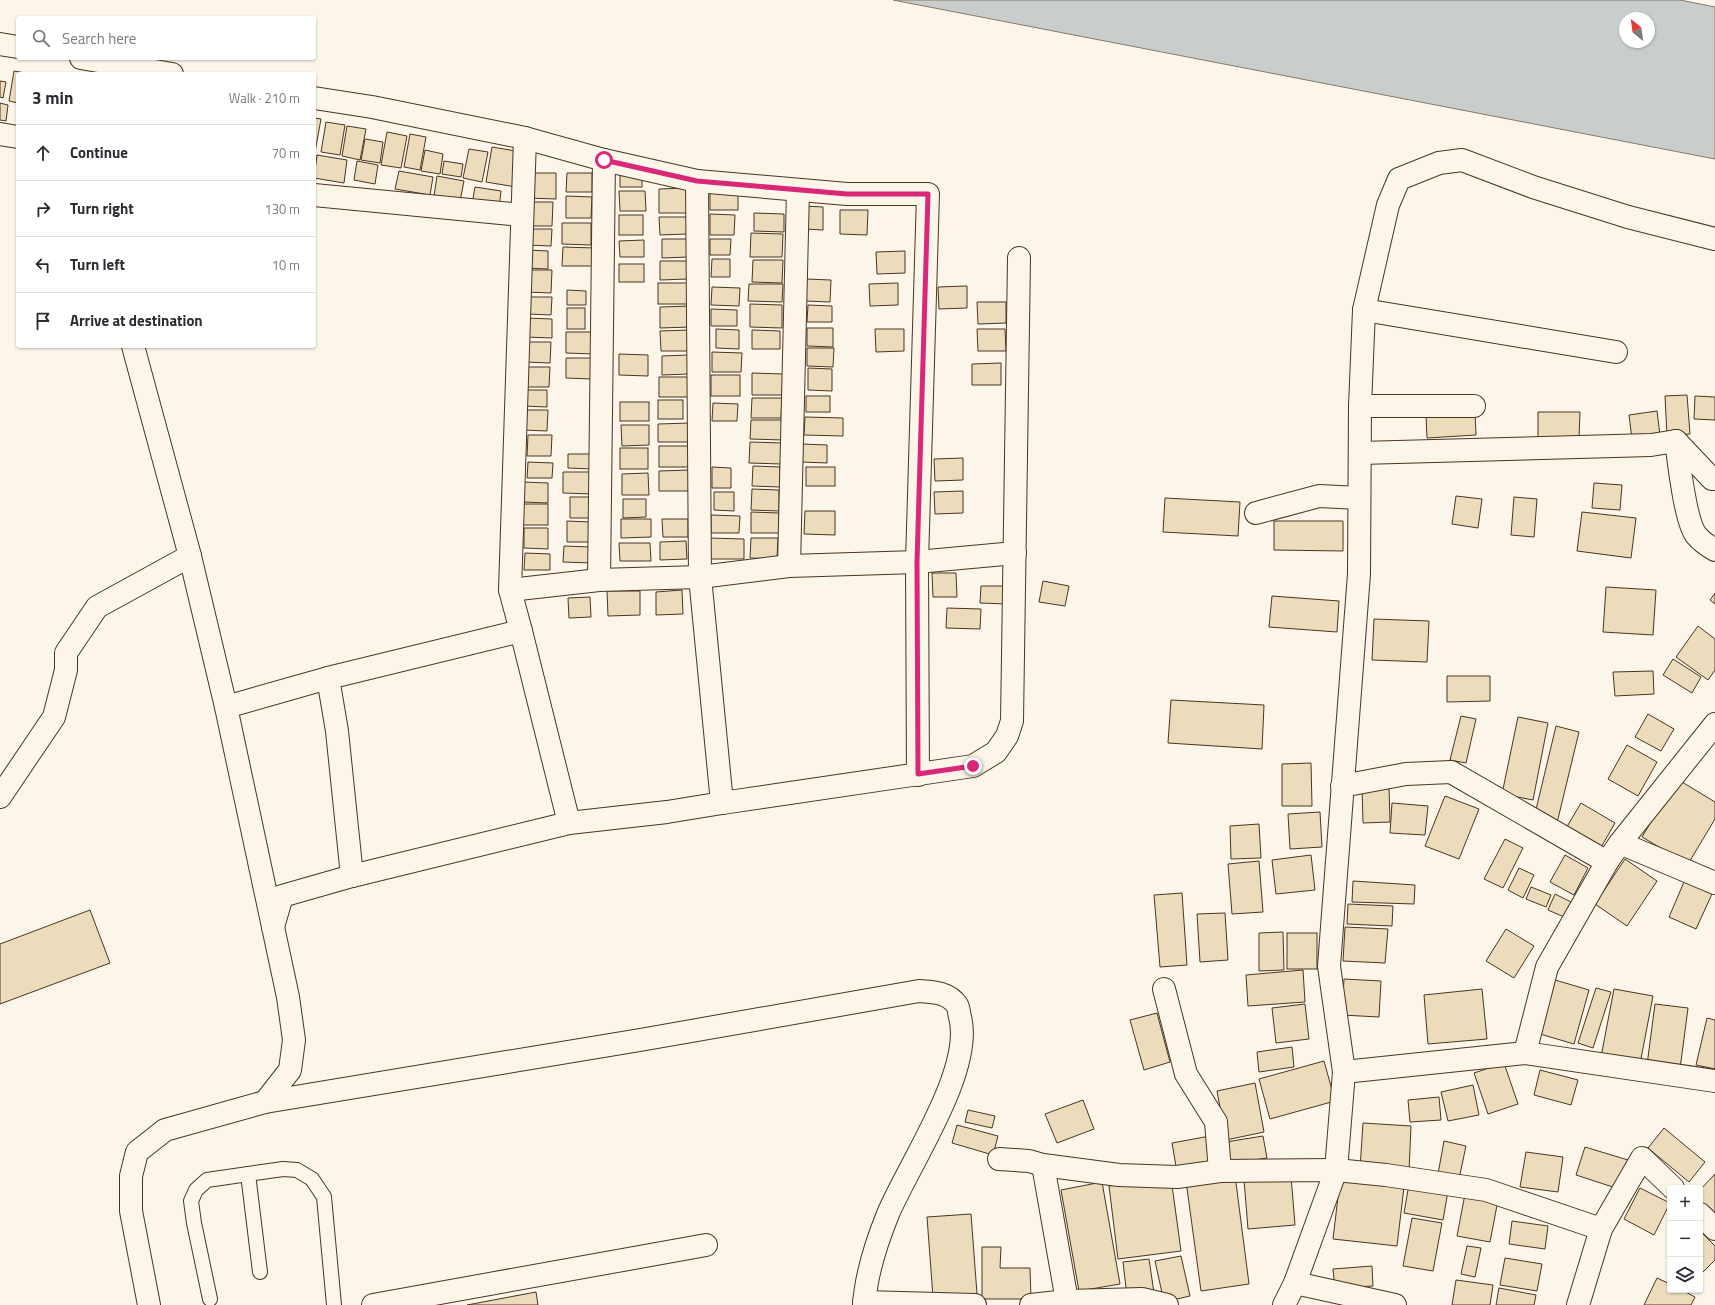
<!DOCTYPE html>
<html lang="en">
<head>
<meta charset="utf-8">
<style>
	:root { --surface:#fff; --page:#f7f7f7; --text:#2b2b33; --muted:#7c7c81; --line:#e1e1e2 }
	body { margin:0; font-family:"Titillium Web",sans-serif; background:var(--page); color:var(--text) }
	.controls { position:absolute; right:12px; bottom:12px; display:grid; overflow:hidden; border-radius:4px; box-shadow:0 1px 3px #0004 }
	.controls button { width:36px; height:36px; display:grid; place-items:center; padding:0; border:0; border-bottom:1px solid var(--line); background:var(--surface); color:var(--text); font:20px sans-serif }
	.compass { position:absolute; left:1619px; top:12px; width:36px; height:36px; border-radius:50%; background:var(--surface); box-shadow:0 1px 3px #0004; rotate:331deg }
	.stop { position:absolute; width:12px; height:12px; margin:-9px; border:3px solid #db2777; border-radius:50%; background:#fff }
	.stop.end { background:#db2777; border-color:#fff; box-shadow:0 1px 4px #0008 }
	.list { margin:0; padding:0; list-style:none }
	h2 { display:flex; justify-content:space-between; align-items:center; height:52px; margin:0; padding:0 16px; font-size:17px }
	h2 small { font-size:13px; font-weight:400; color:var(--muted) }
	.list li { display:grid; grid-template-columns:26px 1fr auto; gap:12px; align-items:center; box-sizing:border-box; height:56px; padding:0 16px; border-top:1px solid var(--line) }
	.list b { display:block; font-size:15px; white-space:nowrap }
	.list em { font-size:13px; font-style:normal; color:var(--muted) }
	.icon { flex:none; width:22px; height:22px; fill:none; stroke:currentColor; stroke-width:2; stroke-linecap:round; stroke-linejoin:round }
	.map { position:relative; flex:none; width:1715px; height:1305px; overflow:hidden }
	.search { position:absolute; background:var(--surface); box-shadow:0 1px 3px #0004; left:16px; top:16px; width:300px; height:44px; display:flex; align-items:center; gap:10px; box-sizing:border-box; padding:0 14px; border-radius:4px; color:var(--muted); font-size:15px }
	.panel { position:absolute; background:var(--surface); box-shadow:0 1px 3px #0004; left:16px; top:72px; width:300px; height:276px; border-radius:4px }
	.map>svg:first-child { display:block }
	.water { fill:#c9cecd; stroke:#887966; fill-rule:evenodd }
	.building { fill:#ecdcbc; stroke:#4a3520 }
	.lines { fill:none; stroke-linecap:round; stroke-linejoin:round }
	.lane-casing { stroke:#4a3520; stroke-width:16 }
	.street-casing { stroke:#4a3520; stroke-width:24 }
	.lane { stroke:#fbf6e9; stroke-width:14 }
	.street { stroke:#fbf6e9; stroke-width:22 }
	.route { stroke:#db2777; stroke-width:5 }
</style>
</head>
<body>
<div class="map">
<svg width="1715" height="1305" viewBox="0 0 1715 1305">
	<rect width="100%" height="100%" fill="#fbf6e9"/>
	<!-- water -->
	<path class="water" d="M 893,0 L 1680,0 L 1715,7 L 1715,159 ZM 1625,18 L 1649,18 L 1649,42 L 1625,42 Z"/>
	<!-- building -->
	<g class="building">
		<polygon points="14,71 31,74 18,74 18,103 9,101"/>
		<polygon points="0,81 6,82 3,98 0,97"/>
		<polygon points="0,103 8,105 6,121 0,120"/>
		<polygon points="314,118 321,119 315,152 314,152"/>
		<polygon points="326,122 345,125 340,155 321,152"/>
		<polygon points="347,126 366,129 360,160 342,156"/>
		<polygon points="387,132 407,136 401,168 381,165"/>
		<polygon points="410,134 426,137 420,170 404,167"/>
		<polygon points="365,139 383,142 380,163 361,160"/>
		<polygon points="492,147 522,152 516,187 486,182"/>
		<polygon points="469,149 488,152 482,182 463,178"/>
		<polygon points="425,150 443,154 440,174 421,171"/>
		<polygon points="317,155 347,160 344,183 314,178"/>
		<polygon points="357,161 378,165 375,184 354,180"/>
		<polygon points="444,161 463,164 461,177 442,174"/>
		<polygon points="399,171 433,177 430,195 395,189"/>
		<polygon points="642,171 642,187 620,187 620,172"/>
		<polygon points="528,173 556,173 556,199 527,198"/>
		<polygon points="567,173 592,173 592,192 566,192"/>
		<polygon points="437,176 464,181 460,201 434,196"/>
		<polygon points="475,187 501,191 499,208 472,204"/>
		<polygon points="688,188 688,213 659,213 659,189"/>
		<rect x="710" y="189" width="28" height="21"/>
		<polygon points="619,191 645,191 646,211 620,211"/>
		<polygon points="566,196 592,197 591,218 566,218"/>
		<polygon points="527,202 553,202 552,226 527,226"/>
		<polygon points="804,206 823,207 823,230 804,229"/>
		<polygon points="840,210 868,210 867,235 840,234"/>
		<polygon points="754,213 784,214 784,232 754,231"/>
		<polygon points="710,214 735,215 734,235 710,235"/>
		<rect x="619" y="215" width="24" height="20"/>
		<polygon points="659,217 687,217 687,234 660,235"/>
		<polygon points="562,223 591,223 591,245 562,244"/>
		<polygon points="528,229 552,229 551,246 527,245"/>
		<polygon points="751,233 783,234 782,257 750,257"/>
		<polygon points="662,239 688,239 688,257 662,258"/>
		<polygon points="710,239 731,239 730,255 710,255"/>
		<polygon points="644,240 644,257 620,257 619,241"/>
		<polygon points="563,247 595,248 595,266 562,266"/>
		<polygon points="527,250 548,251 548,269 526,268"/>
		<polygon points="905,251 905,273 877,274 876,252"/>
		<polygon points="712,259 730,259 730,277 711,277"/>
		<polygon points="753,260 783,260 782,283 752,282"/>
		<polygon points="660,261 688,261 688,279 660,280"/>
		<rect x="619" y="264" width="25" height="18"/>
		<polygon points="526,270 552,270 551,293 526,292"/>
		<polygon points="806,279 831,280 830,302 805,301"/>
		<rect x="658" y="283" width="33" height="21"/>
		<polygon points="898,283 898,305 870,306 869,284"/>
		<polygon points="749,284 783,284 782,302 748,301"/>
		<polygon points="967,286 967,308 939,309 938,287"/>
		<polygon points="712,287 740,288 739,306 711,305"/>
		<polygon points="567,290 586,291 586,305 567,305"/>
		<polygon points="528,297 552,297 551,315 528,314"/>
		<polygon points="977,302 1006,302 1006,323 978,324"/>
		<polygon points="750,304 782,305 782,328 750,327"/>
		<polygon points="808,305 832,306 832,322 807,322"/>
		<polygon points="690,306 691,327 660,328 660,307"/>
		<rect x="567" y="308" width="18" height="21"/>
		<polygon points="711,309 737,310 737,326 711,326"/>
		<polygon points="526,318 552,319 552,338 525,337"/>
		<polygon points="807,328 833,328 833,347 807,346"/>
		<polygon points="716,329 739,330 739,349 716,348"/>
		<polygon points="875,329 904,329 904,351 876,352"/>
		<polygon points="977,329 1005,329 1006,351 978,351"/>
		<polygon points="690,330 690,351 661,351 660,331"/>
		<polygon points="752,330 780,331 780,349 752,349"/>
		<polygon points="566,332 595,332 594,354 566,353"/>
		<polygon points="524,342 551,342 550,363 524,362"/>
		<polygon points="807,348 834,348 833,367 807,366"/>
		<polygon points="712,352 742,353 741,372 712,372"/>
		<polygon points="619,354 648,355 648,376 619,375"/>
		<polygon points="688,355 688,374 662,375 662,356"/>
		<polygon points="566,358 591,358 591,379 566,378"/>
		<polygon points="1001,363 1001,385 972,385 972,364"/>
		<polygon points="524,367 550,367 549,387 523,387"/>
		<polygon points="808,368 832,369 832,391 808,390"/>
		<polygon points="752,373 783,374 782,395 752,395"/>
		<rect x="711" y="375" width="29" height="21"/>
		<polygon points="659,377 690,377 691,397 659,397"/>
		<polygon points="525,390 547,390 547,407 524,406"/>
		<polygon points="1687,395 1690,434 1667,436 1665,396"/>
		<rect x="806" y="396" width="24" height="16"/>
		<polygon points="1695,396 1715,397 1715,420 1694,419"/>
		<polygon points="752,398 782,398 781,418 751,418"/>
		<rect x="658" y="400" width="25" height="19"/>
		<rect x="620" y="402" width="29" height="19"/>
		<polygon points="713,403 738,404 737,421 712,421"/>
		<polygon points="523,410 548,410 547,431 523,430"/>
		<polygon points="1657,411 1660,435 1632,439 1629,415"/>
		<polygon points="1475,412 1476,435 1427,438 1426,415"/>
		<polygon points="1538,412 1580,412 1579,439 1538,439"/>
		<polygon points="805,417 843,418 843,436 804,435"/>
		<polygon points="751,420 783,420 783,440 750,439"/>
		<polygon points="690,423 690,442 658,442 658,424"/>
		<polygon points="621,425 649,425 649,445 622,446"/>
		<polygon points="528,435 552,435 551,456 527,456"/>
		<polygon points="750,442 783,443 782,464 749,463"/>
		<polygon points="802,444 827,445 827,463 802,462"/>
		<rect x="659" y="446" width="31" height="21"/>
		<rect x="620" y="448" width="28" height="21"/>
		<polygon points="568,454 593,454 592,469 568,468"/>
		<polygon points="963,458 963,480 935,481 934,459"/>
		<polygon points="528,462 553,463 552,478 527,478"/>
		<polygon points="753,466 780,467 780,487 752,486"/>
		<polygon points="712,467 731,468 731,488 712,488"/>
		<rect x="806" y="467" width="29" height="19"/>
		<polygon points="690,470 690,491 659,491 659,471"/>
		<polygon points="563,472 592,472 592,494 563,493"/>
		<polygon points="648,473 649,495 622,495 622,474"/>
		<polygon points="523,482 548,483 548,503 523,502"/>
		<polygon points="1594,483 1622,485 1620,510 1592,508"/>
		<polygon points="752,489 779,490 779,511 751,510"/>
		<polygon points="963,491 963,513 935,514 934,492"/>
		<polygon points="714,492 734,492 734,511 714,510"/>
		<polygon points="1456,496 1482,499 1478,528 1452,524"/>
		<polygon points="570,497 592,497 591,518 570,518"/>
		<polygon points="1514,497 1537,499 1534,537 1511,535"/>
		<polygon points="1165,498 1240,502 1238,536 1163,532"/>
		<polygon points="623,499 646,499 646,517 623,518"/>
		<rect x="521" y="504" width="27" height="21"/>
		<polygon points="805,511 835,511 835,535 804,534"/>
		<polygon points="751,512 779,513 779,533 751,533"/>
		<polygon points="1582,512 1636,518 1631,558 1577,551"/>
		<polygon points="711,515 740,516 739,533 711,533"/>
		<polygon points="621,519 651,519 651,537 621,538"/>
		<polygon points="662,519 688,519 688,537 663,537"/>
		<polygon points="567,521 590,522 590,542 567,542"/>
		<polygon points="1274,521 1343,521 1343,551 1274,550"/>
		<polygon points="524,528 548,528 548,549 524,548"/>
		<polygon points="709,538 744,539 744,559 709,559"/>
		<polygon points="751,538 778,538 777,559 750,558"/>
		<polygon points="686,541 687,559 660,560 660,542"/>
		<polygon points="619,543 650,543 651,561 620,561"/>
		<polygon points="564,546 592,547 591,563 563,562"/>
		<polygon points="525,553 550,554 550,570 524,570"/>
		<polygon points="932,573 956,573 957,597 933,597"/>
		<polygon points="1043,581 1069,586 1065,606 1039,602"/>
		<polygon points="981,586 1007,586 1006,604 980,603"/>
		<polygon points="1606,587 1656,590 1653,635 1603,632"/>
		<polygon points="682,590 683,614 656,615 656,592"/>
		<polygon points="607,591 640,591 640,615 608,616"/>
		<polygon points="1715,593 1715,604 1710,600"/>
		<polygon points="1272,596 1339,601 1337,632 1269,627"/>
		<polygon points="590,597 591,617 569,618 568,598"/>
		<polygon points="947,608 981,609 980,629 946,628"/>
		<polygon points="1374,619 1429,621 1427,662 1372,660"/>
		<polygon points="1698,626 1715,639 1715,670 1708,680 1676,657"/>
		<polygon points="1673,659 1701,677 1692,693 1663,675"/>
		<polygon points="1653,671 1654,694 1615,696 1613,672"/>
		<polygon points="1447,676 1490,676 1490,701 1447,702"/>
		<polygon points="1171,700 1264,705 1262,749 1168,743"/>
		<polygon points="1648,714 1674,729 1661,751 1635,737"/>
		<polygon points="1461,716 1476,719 1466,763 1450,760"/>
		<polygon points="1518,717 1548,723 1533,800 1502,794"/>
		<polygon points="1556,726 1579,732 1557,823 1534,818"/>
		<polygon points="1627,745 1657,762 1638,796 1608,779"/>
		<polygon points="1311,763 1312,806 1282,806 1282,764"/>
		<polygon points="1677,779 1715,802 1715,819 1688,864 1642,837"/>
		<polygon points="1389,787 1390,822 1363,823 1362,788"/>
		<polygon points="1445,796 1479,809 1459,859 1425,846"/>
		<polygon points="1392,803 1428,806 1425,835 1390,833"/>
		<polygon points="1581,803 1615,823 1600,849 1565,830"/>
		<polygon points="1320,812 1322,847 1290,849 1288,814"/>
		<polygon points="1259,824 1261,858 1231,859 1230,826"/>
		<polygon points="1505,839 1523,848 1503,888 1484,879"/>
		<polygon points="1311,855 1315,890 1276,894 1272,860"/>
		<polygon points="1565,855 1588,868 1574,895 1550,882"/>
		<polygon points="1625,859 1657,881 1627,926 1595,904"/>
		<polygon points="1259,861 1263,912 1232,914 1228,864"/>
		<polygon points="1519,868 1534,875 1523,898 1508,890"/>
		<polygon points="1353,881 1415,885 1414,904 1352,902"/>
		<polygon points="1684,882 1712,894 1696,929 1669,917"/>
		<polygon points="1531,887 1551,895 1546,907 1526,899"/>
		<polygon points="1182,893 1187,965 1160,967 1154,895"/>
		<polygon points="1555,894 1571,902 1564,917 1548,910"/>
		<polygon points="1348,904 1393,906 1392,926 1347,924"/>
		<polygon points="90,910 110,963 0,1004 0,944"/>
		<polygon points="1225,913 1228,960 1200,962 1197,914"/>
		<polygon points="1345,927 1388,929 1385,963 1343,961"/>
		<polygon points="1506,929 1534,946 1514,978 1486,961"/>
		<polygon points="1283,932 1284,970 1259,971 1259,933"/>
		<rect x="1287" y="933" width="30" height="36"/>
		<polygon points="1303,970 1305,1002 1248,1006 1246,975"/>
		<polygon points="1344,979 1381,981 1379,1017 1342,1015"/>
		<polygon points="1555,980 1589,990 1574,1044 1540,1034"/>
		<polygon points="1596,988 1611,992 1593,1048 1578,1043"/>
		<polygon points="1482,989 1487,1039 1428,1044 1424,995"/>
		<polygon points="1614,989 1653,996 1640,1064 1601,1057"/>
		<polygon points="1305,1004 1309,1039 1276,1043 1272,1008"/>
		<polygon points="1655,1004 1688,1008 1680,1069 1647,1065"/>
		<polygon points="1157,1013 1170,1062 1144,1070 1130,1020"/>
		<polygon points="1707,1018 1715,1020 1715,1069 1696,1065"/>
		<polygon points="1292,1047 1294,1067 1259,1072 1257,1052"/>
		<polygon points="1324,1061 1335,1101 1270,1119 1259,1079"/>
		<polygon points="1504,1063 1518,1104 1488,1114 1474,1073"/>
		<polygon points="1540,1070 1578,1080 1571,1105 1534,1095"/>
		<polygon points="1255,1083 1264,1132 1226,1140 1217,1091"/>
		<polygon points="1473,1085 1479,1115 1448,1121 1441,1092"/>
		<polygon points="1439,1097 1441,1120 1410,1122 1408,1100"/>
		<polygon points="1083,1100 1094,1129 1057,1143 1045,1114"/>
		<polygon points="968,1110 995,1116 992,1128 965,1122"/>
		<polygon points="1363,1123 1411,1126 1409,1171 1360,1169"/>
		<polygon points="957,1125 998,1136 993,1155 952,1143"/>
		<polygon points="1664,1128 1705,1162 1689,1182 1648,1148"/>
		<polygon points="1210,1136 1215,1165 1177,1172 1172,1143"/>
		<polygon points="1263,1136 1267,1158 1230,1164 1226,1142"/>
		<polygon points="1444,1141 1466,1146 1459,1179 1438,1174"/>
		<polygon points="1585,1147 1628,1160 1619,1189 1576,1175"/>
		<polygon points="1526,1152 1563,1157 1558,1192 1520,1187"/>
		<polygon points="1715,1174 1715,1217 1700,1203 1700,1190"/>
		<polygon points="1235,1175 1249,1284 1201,1291 1186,1181"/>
		<polygon points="1291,1176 1295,1225 1248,1229 1244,1180"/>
		<polygon points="1171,1178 1181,1251 1118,1259 1109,1186"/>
		<polygon points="1340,1180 1404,1187 1397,1246 1333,1239"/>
		<polygon points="1102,1182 1120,1284 1079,1291 1061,1190"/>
		<polygon points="1409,1184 1448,1191 1443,1220 1404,1213"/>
		<polygon points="1640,1188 1670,1203 1654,1235 1624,1219"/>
		<polygon points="1465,1194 1498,1200 1490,1242 1457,1236"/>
		<polygon points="971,1214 977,1294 933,1297 927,1217"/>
		<polygon points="1412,1218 1442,1223 1433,1271 1403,1266"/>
		<polygon points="1512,1221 1548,1226 1545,1249 1509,1244"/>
		<polygon points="1700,1231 1715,1246 1715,1260 1703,1272 1700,1268"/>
		<polygon points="1467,1246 1481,1248 1475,1277 1461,1274"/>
		<polygon points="982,1247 1001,1247 1000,1268 1030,1268 1031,1299 982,1299"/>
		<polygon points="1181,1256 1190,1296 1164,1302 1155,1261"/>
		<polygon points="1505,1258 1542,1264 1537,1291 1500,1285"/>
		<polygon points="1149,1259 1154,1293 1127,1296 1123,1262"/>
		<polygon points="1372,1266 1373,1286 1335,1288 1333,1269"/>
		<polygon points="1657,1278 1670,1284 1670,1290 1682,1290 1695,1297 1691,1305 1644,1305"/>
		<polygon points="1456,1280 1493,1285 1490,1305 1452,1305"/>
		<polygon points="1499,1288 1536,1295 1534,1305 1496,1305"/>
		<polygon points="536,1292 538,1305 467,1305"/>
	</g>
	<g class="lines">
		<!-- lane casing -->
		<g class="lane-casing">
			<g id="lane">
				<polyline points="248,1174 260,1272"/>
				<polyline points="210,1299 194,1223 191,1201 196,1190 207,1180 283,1169 297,1170 312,1179 324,1197 334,1305"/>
			</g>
		</g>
		<!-- street casing -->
		<g class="street-casing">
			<g id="street">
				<polyline points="0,44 18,47"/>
				<polyline points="81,58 172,74"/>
				<polyline points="314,98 372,107 525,138 604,160 697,181 847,194 928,194 917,562 918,775"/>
				<polyline points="0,134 18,137"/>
				<polyline points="525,138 510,590 521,631 569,823"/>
				<polyline points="314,195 522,215"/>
				<polyline points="1364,310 1616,352"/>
				<polyline points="133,346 190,556 226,707"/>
				<polyline points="1360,406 1474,406"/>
				<path d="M 1676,441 C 1679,463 1685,520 1696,535 C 1701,541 1708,546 1715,550"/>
				<polyline points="1360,453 1651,445 1676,441 1712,479 1715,479"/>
				<polyline points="1256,513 1319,496 1359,498"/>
				<polyline points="789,566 798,190"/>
				<polyline points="599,580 604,160"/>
				<polyline points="510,590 599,580 700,577 789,566 917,562 1015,553"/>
				<polyline points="328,678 337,731 352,876"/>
				<polyline points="1342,786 1406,774 1451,772 1607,862"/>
				<polyline points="0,797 54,717 66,670 66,653 97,607 190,556"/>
				<polyline points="722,803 973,766 996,752 1007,736 1012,721 1019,258"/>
				<polyline points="1620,843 1715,883"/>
				<polyline points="273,927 282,896 352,876 569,823 667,812 722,803 700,577 697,181"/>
				<polyline points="1164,989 1186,1074 1216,1122 1220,1171"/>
				<polyline points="1525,1053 1547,967 1607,862 1620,843 1715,724"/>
				<polyline points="1344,1072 1525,1053 1715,1081"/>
				<path d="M 265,1102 L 640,1040 L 919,991 C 933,992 948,992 957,1005 C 959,1008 959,1014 960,1017 C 974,1070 909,1164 888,1214 C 877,1241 866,1276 864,1305"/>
				<polyline points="999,1159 1029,1161 1043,1165 1119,1175 1177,1177 1220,1171 1336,1170 1386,1175 1486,1190 1601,1229"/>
				<polyline points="1043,1165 1067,1301"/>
				<polyline points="1700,1214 1715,1229"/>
				<polyline points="1295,1283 1395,1305"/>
				<polyline points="864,1302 975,1305"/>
				<polyline points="149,1305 131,1211 131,1176 137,1152 165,1130 265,1102 290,1070 294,1040 288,997 226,707 328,678 521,631"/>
				<polyline points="373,1305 706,1245"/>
				<polyline points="1031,1305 1067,1301 1142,1299 1167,1305"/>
				<polyline points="1284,1305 1295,1283 1336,1170 1344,1072 1329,966 1359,574 1360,406 1364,310 1388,205 1399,179 1439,163 1462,160 1533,187 1628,217 1715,239"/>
				<polyline points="1578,1305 1601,1229 1642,1158 1673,1188"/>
			</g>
		</g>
		<!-- lane -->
		<use href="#lane" class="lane"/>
		<!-- street -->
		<use href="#street" class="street"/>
	</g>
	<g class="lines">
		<!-- route -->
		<polyline class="route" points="604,160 697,181 847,194 928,194 917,562 918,774 973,766"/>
	</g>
</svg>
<div class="controls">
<button>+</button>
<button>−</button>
<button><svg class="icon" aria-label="layers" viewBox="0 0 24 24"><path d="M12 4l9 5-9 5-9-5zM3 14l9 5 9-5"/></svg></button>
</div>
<svg class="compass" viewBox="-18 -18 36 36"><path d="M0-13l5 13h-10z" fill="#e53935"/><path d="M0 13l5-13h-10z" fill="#7c7c81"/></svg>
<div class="stop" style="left:604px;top:160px"></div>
<div class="stop end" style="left:973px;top:766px"></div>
<div class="search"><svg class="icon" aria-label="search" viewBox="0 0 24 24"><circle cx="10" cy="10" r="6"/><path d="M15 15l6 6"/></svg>Search here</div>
<section class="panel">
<h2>3 min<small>Walk · 210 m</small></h2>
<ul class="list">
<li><svg class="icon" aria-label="ahead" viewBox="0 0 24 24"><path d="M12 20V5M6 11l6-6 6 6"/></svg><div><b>Continue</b></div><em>70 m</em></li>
<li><svg class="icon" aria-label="right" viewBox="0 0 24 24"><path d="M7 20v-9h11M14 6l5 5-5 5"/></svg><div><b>Turn right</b></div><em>130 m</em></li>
<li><svg class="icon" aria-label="left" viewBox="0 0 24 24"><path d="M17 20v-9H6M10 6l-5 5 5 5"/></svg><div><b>Turn left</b></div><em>10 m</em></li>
<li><svg class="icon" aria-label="arrive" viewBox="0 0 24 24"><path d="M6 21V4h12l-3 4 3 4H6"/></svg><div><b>Arrive at destination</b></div></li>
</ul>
</section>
</div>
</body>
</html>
